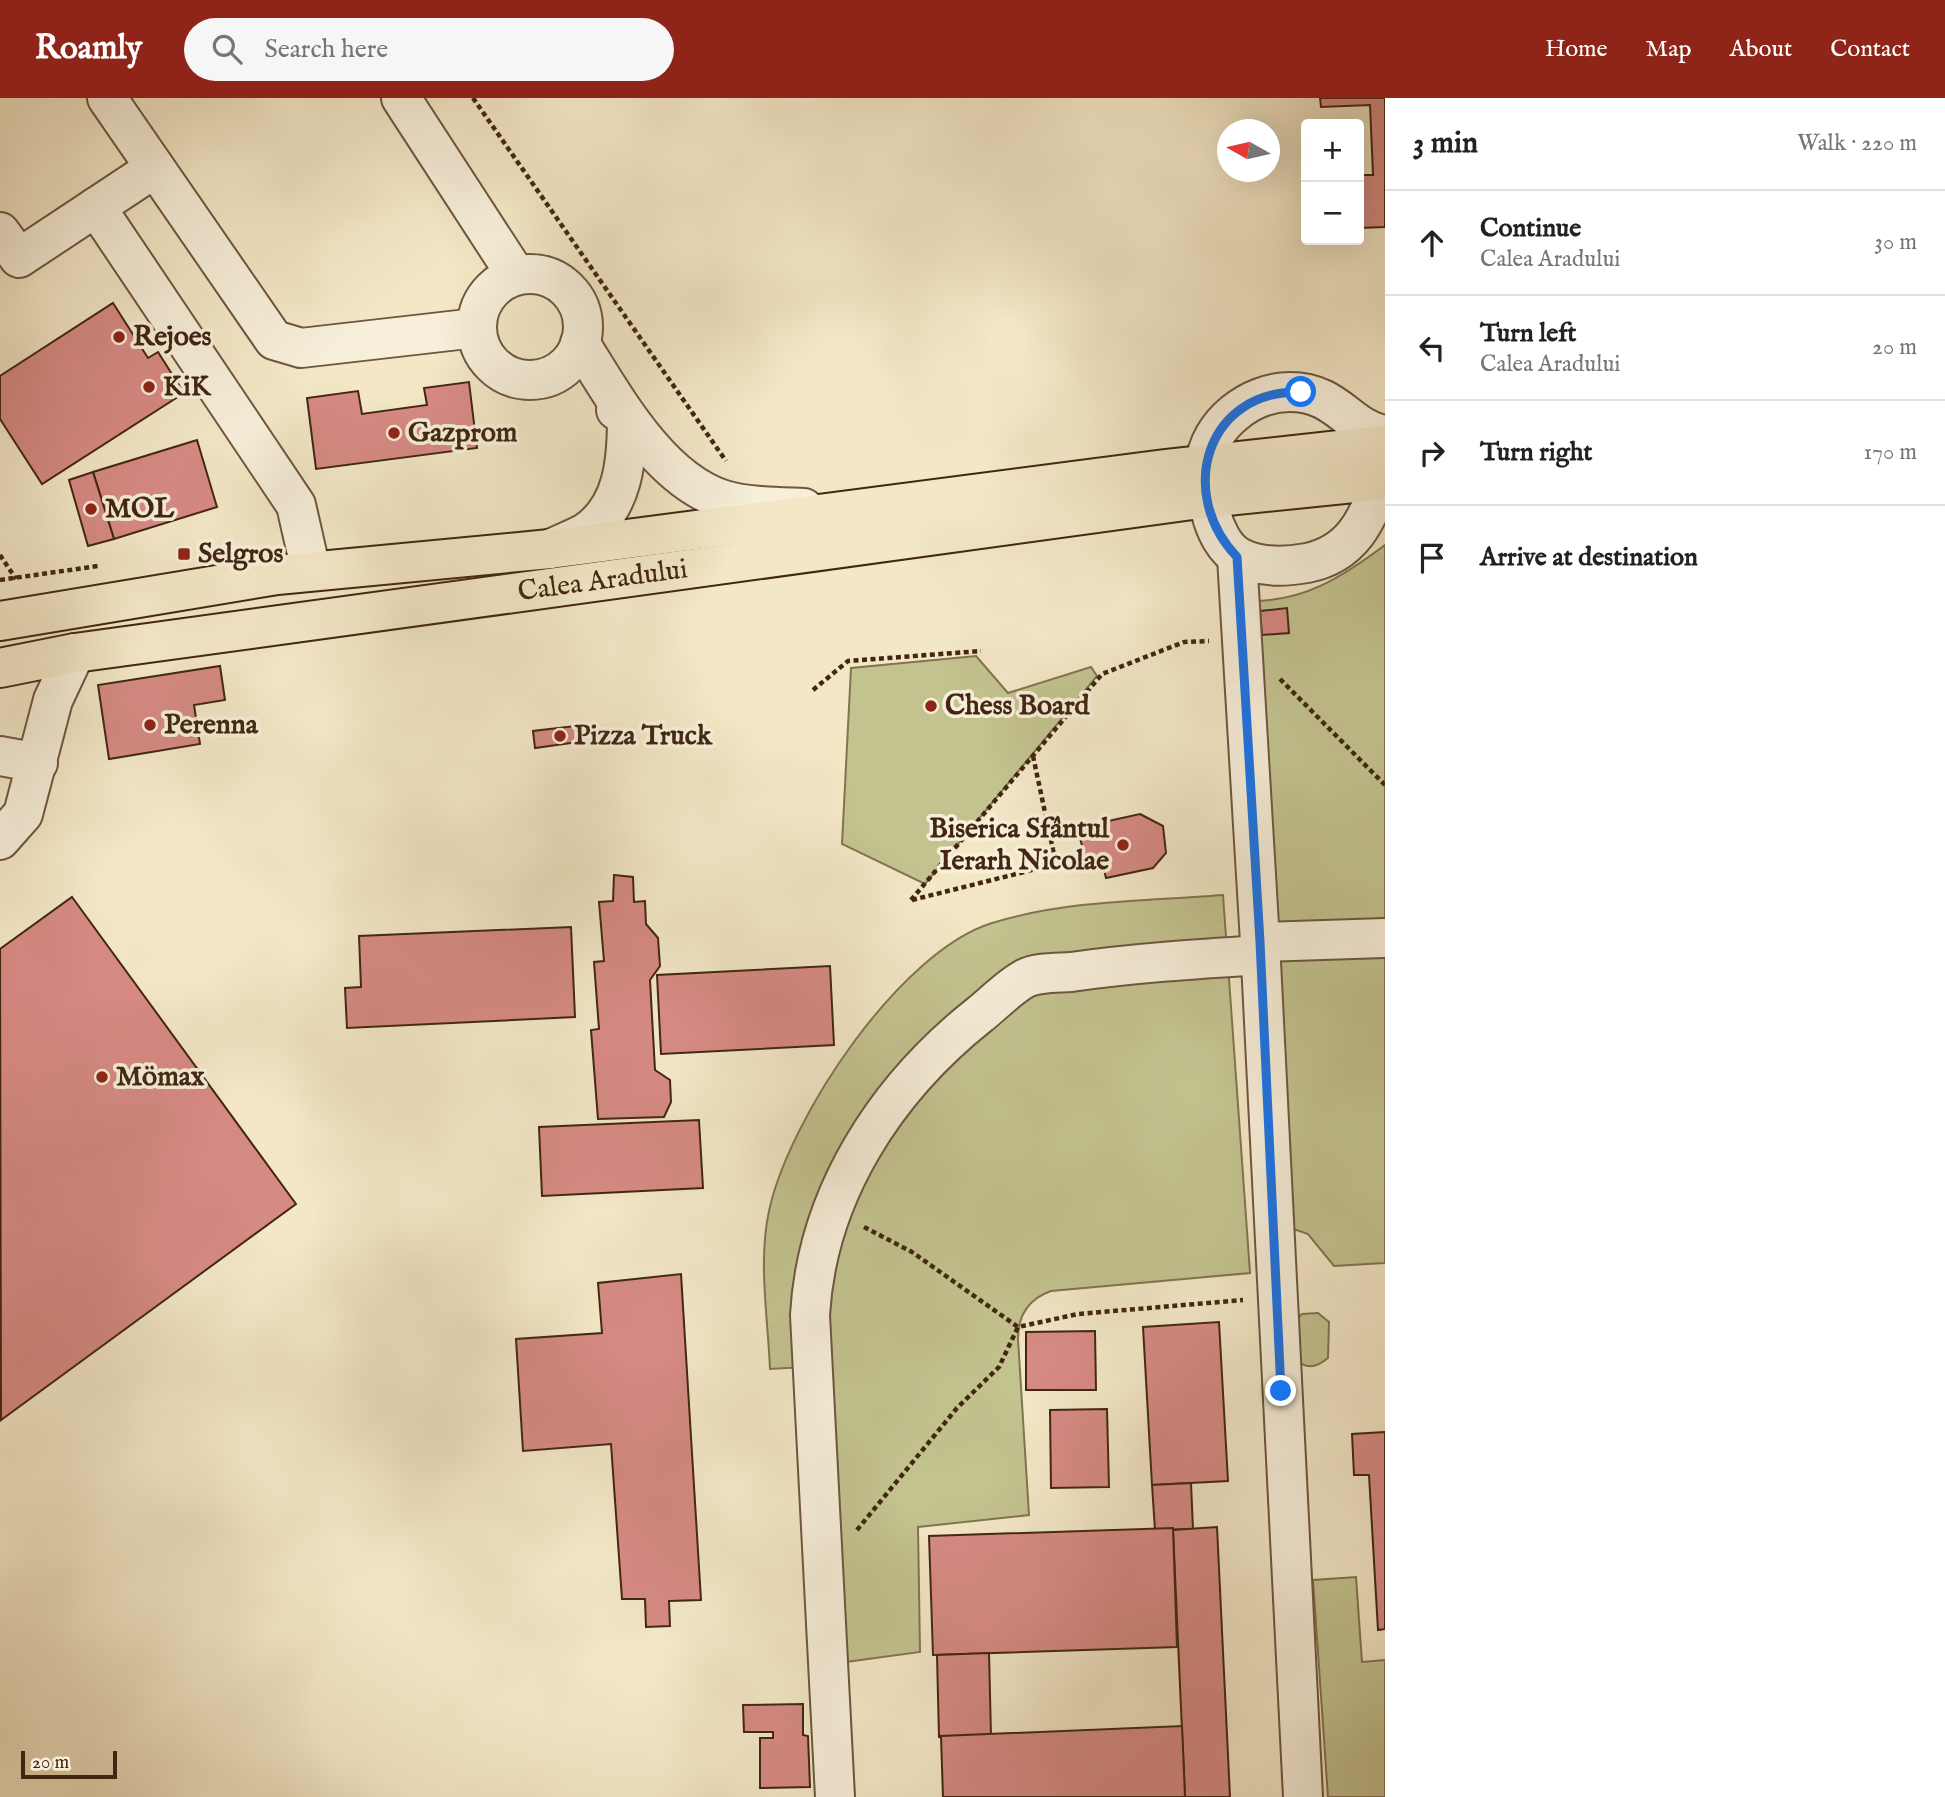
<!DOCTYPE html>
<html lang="en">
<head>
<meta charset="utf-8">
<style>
	:root { --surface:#fff; --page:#f6f6f6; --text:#222; --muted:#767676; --line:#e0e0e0; --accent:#8f2418 }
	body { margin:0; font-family:"IM FELL English",serif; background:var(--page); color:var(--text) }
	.controls { position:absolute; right:21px; top:21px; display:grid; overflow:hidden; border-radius:7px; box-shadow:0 7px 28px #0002 }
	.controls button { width:63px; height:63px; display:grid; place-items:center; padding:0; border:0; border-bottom:2px solid var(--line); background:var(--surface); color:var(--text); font:35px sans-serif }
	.compass { position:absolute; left:1217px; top:21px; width:63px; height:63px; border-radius:50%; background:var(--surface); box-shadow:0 7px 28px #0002; rotate:278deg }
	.scale { position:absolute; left:21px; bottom:18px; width:96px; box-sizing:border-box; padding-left:7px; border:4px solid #422612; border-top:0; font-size:19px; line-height:24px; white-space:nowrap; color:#422612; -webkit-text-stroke:5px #f7efda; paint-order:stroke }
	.stop { position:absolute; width:21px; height:21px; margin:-16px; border:5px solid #1a73e8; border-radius:50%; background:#fff }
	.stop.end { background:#1a73e8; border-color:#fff; box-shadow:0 2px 7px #0008 }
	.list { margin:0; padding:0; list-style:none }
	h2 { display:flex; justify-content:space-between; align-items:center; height:91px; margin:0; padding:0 28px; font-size:30px }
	h2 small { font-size:23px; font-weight:400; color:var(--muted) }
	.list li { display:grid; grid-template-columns:46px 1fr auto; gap:21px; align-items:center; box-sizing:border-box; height:105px; padding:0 28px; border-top:2px solid var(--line) }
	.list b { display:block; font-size:26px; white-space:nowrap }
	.list p { margin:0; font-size:23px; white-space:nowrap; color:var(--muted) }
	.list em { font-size:23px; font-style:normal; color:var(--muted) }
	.icon { flex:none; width:38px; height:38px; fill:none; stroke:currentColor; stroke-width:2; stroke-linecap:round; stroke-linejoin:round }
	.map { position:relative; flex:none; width:1385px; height:1699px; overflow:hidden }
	header { display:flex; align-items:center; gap:42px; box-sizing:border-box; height:98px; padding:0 35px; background:var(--accent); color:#fff }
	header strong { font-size:33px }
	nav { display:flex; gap:38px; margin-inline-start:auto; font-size:24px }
	.search { width:490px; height:63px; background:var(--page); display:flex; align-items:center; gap:18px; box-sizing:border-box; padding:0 24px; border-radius:38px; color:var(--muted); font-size:26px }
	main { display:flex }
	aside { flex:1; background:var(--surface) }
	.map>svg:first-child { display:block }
	.green { fill:#c3c390; stroke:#827451; stroke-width:2 }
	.building { fill:#d68a84; stroke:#422612; stroke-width:2 }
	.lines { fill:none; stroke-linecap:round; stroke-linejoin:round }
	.minor-casing { stroke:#6e563f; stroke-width:42 }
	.major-casing { stroke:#422612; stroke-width:42 }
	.path { stroke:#422612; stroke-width:4.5; stroke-dasharray:5 3.5; stroke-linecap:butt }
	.minor { stroke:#f7efda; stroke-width:38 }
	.major { stroke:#f3e7c6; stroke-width:38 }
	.route { stroke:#1a73e8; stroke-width:9 }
	.poi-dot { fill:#8f2418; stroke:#f7efda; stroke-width:2.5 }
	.labels { text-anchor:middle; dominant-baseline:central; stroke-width:7; stroke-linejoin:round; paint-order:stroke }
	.poi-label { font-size:28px; font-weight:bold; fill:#422612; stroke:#f7efda; text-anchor:start }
	.street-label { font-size:28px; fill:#422612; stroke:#f7efda }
</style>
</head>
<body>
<header>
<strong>Roamly</strong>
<div class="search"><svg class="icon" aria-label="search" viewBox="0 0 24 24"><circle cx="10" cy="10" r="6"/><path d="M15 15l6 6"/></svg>Search here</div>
<nav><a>Home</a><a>Map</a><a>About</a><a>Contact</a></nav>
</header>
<main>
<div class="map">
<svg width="1385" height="1699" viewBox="0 0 1385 1699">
	<rect width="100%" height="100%" fill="#f3e7c6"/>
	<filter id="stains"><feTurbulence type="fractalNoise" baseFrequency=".00286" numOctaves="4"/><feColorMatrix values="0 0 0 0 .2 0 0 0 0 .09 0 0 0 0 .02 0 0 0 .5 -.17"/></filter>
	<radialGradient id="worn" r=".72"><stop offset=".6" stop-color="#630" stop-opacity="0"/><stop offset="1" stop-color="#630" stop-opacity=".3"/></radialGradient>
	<!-- green -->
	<g class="green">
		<path d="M 1385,447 L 1385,1165 L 1334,1168 L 1308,1136 L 1285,1128 L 1249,503 C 1304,504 1342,479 1385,447 Z"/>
		<polygon points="976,558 1008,595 1091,569 1097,578 925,786 842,746 851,570"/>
		<path d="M 1223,797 L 1250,1175 L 1051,1193 C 1028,1201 1018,1217 1018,1241 L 1029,1417 L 918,1429 L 920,1554 L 838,1565 L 822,1268 L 770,1271 C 768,1221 758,1163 769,1113 C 789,1020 899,854 992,825 C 1066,802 1147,803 1223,797 Z"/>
		<path d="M 1318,1215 L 1329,1224 L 1328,1260 C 1315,1271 1306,1271 1292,1260 L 1291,1226 L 1302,1216 Z"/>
		<polygon points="1356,1479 1362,1564 1385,1562 1385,1699 1328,1699 1313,1482"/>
	</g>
	<!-- building -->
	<g class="building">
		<polygon points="1320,0 1385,0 1385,129 1359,130 1359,77 1373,77 1370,7 1321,9"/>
		<polygon points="113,205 148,260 158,254 184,295 42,386 0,321 0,278"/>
		<polygon points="469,284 477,350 316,371 307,300 358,293 362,316 427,307 424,290"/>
		<polygon points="197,342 217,409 114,441 93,374"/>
		<polygon points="93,374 114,441 88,448 69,382"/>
		<polygon points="1287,510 1289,535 1262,537 1260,513"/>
		<polygon points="220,568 225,602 194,607 200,646 109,661 98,587"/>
		<polygon points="584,627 586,643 535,650 533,633"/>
		<polygon points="1140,716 1163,728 1166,755 1153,770 1106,780 1103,768 1087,772 1080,739 1092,737 1090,727"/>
		<polygon points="614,777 633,779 634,804 645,803 646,826 658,840 660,868 650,882 655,972 670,982 671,1004 664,1019 598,1021 591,932 599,931 594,864 604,863 599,804 613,803"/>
		<polygon points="72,799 296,1106 1,1322 0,851"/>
		<polygon points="571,829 575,919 347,930 345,890 361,889 359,838"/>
		<polygon points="830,868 834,947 661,956 657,877"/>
		<polygon points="699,1022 703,1090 542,1098 539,1029"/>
		<polygon points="681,1176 701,1502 669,1503 670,1528 646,1529 645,1501 622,1501 611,1346 523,1353 516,1241 602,1235 598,1185"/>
		<polygon points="1219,1224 1228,1383 1152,1387 1143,1229"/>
		<polygon points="1095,1233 1096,1292 1026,1292 1026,1234"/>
		<polygon points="1107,1311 1109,1389 1051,1390 1050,1312"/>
		<polygon points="1385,1334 1385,1531 1378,1532 1369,1377 1354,1377 1352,1336"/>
		<polygon points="1191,1385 1193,1431 1155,1432 1152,1387"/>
		<polygon points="1217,1429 1230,1699 1185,1699 1173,1432"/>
		<polygon points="1173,1430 1177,1549 933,1557 929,1438"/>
		<polygon points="989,1555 991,1638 939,1639 937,1557"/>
		<polygon points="803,1606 803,1637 808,1638 810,1689 760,1690 760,1640 773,1640 773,1634 744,1634 743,1607"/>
		<polygon points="1182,1628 1185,1699 943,1699 941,1638"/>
	</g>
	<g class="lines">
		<!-- minor casing -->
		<g class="minor-casing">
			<g id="minor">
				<polyline points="107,0 274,242 301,250 476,230"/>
				<polyline points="401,0 516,177"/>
				<polyline points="96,109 296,407 311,473"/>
				<polyline points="0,134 19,160 155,70"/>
				<circle cx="530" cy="229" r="53"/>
				<path d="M 580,245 C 614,299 659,382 724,402 C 747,409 779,409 804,410"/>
				<path d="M 1381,382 C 1368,422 1352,456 1307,465 C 1285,469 1260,470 1239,459 C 1224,451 1215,431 1211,415 C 1208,400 1204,384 1205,368 C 1208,326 1251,294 1290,294 C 1338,294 1348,331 1385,337"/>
				<path d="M 550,451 C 561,446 574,441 585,435 C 624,410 627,361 627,320 L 616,312"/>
				<polyline points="1237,459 1260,844 1303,1699"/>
				<polyline points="0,658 38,665"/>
				<polyline points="0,742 23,716 53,602 75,555"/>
				<polyline points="1260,844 1385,840"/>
				<path d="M 835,1699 L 810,1217 C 817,1096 886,991 979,917 C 993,906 1008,890 1024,881 C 1036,874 1057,875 1071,874 C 1134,865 1197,861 1261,857"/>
			</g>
		</g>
		<!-- major casing -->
		<g class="major-casing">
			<g id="major">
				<polyline points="0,523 277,477 550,451 1165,371 1385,347"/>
				<path id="s1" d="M 0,570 L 75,555 L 1207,400 L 1385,382"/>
			</g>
		</g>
		<!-- path -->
		<g class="path">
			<polyline points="473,0 726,363"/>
			<polyline points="0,457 16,481"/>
			<polyline points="0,482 98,468"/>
			<polyline points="1280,581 1385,687"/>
			<polyline points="813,592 848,563 981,553"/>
			<polyline points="1033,658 1056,766"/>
			<polyline points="911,802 1102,576 1184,544 1209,543"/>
			<polyline points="912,802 1084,759"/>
			<polyline points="864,1129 912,1154 1018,1229 1078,1216 1243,1202"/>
			<polyline points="857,1432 957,1310 999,1269 1018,1229"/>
		</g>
		<!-- minor -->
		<use href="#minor" class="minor"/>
		<!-- major -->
		<use href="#major" class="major"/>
	</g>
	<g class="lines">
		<!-- route -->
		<path class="route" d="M 1281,1293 L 1260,844 L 1237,459 C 1176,395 1206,292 1301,294"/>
	</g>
	<!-- markers -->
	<g class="poi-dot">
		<circle cx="119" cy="239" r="7"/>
		<circle cx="149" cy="289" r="7"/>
		<circle cx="394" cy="335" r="7"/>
		<circle cx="91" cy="411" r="7"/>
		<rect x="177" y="449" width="14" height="14" rx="3.5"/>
		<circle cx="931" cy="608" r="7"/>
		<circle cx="150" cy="627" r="7"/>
		<circle cx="560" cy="638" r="7"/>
		<circle cx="1123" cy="747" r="7"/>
		<circle cx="102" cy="979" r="7"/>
	</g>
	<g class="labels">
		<!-- poi labels -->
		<g class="poi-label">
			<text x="133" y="239">Rejoes</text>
			<text x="163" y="289">KiK</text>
			<text x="408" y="335">Gazprom</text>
			<text x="105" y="411">MOL</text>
			<text x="198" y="456">Selgros</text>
			<text x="945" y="608">Chess Board</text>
			<text x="164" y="627">Perenna</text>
			<text x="574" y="638">Pizza Truck</text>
			<text x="1109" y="731" text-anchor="end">Biserica Sfântul<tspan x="1109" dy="32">Ierarh Nicolae</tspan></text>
			<text x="116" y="979">Mömax</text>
		</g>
		<!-- street labels -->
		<g class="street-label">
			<text stroke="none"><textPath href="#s1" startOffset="609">Calea Aradului</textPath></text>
		</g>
	</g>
	<rect width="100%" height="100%" filter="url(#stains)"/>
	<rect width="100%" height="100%" fill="url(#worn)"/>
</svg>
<div class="controls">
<button>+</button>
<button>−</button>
</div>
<svg class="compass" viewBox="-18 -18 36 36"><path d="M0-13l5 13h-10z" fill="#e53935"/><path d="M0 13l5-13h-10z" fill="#767676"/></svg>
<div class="scale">20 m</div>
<div class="stop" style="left:1301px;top:294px"></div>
<div class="stop end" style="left:1281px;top:1293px"></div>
</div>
<aside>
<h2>3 min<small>Walk · 220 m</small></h2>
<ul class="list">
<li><svg class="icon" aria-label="ahead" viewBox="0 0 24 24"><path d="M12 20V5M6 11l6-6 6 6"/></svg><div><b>Continue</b><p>Calea Aradului</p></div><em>30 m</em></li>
<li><svg class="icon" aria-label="left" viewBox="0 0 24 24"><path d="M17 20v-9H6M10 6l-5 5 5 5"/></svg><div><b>Turn left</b><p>Calea Aradului</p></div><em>20 m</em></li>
<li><svg class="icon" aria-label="right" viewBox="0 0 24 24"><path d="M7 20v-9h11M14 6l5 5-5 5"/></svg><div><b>Turn right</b></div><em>170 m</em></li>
<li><svg class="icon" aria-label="arrive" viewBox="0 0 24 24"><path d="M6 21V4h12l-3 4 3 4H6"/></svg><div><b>Arrive at destination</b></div></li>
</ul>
</aside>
</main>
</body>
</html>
